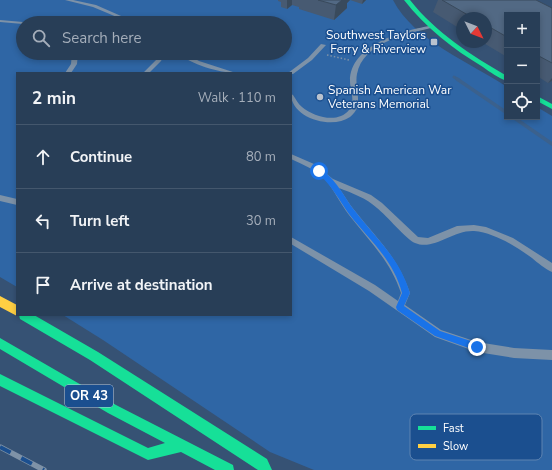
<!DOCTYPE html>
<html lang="en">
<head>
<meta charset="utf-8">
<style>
	:root { --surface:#283e57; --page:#30455d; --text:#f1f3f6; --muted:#a5aeba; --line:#44576d }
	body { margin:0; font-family:"Nunito Sans",sans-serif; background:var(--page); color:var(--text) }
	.controls { position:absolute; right:12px; top:12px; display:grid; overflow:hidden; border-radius:0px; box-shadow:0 2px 6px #0003 }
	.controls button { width:36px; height:36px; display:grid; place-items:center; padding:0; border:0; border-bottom:1px solid var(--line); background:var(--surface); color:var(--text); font:20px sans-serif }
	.compass { position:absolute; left:456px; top:12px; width:36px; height:36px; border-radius:50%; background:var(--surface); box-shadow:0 2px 6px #0003; rotate:132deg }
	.stop { position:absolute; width:12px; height:12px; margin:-9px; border:3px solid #1a73e8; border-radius:50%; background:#fff }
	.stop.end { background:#1a73e8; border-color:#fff; box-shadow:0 1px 4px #0008 }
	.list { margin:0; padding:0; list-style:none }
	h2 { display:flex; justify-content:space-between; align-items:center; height:52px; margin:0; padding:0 16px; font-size:17px }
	h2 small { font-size:13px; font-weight:400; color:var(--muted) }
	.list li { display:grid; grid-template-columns:26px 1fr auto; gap:12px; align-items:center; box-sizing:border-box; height:64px; padding:0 16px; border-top:1px solid var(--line) }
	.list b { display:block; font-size:15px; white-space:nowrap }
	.list em { font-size:13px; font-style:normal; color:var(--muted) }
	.icon { flex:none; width:22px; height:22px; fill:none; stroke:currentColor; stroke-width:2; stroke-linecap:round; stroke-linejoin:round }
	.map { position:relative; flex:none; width:552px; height:470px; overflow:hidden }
	.search { position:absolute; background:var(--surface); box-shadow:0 2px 6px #0003; left:16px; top:16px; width:276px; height:44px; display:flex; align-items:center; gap:10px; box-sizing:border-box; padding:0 14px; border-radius:22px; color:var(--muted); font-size:15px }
	.panel { position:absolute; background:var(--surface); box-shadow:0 2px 6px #0003; left:16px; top:72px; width:276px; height:244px; border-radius:0px }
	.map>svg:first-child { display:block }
	.green { fill:#2f66a5; fill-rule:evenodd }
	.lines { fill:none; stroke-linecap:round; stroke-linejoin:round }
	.stream-far1 { stroke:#3b618d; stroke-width:3 }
	.stream { stroke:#3b618d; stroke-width:3.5 }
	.path { stroke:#7d92a8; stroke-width:1.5; stroke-dasharray:1.5 2; stroke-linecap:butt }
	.lane { fill:#7d92a8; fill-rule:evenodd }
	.fast { fill:#16e098; fill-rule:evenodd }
	.slow { fill:#ffcf43; fill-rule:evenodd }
	.rail-casing { stroke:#7e92a7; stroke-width:5.5 }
	.rail { stroke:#1b4f8f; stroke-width:4; stroke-dasharray:12; stroke-linecap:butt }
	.wall { fill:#475a72 }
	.shaded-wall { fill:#394a5c }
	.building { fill:#526984; stroke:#394a5c }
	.route { fill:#1a73e8 }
	.poi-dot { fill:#b9c2ce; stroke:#1b4f8f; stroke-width:1.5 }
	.labels { text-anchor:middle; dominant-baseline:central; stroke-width:3; stroke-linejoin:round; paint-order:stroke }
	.far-poi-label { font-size:12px; fill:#fff; stroke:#1b4f8f; text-anchor:end }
	.shield { fill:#1b4f8f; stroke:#bbcadd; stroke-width:1 }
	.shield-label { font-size:13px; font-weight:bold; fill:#fff }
	.key { fill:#1b4f8f; stroke:#5f84b1; stroke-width:1 }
	.key-label { font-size:11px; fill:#fff }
</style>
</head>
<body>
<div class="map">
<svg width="552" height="470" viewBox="0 0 552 470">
	<rect width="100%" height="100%" fill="#365274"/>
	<!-- green -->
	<path class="green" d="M 0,0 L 393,0 C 414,41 470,62 507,87 L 507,117 L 537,117 L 537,107 L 552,116 L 552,470 L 314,470 L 270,452 L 103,340 L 63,315 L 291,315 L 291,73 L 17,73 L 17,287 L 0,277 ZM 23,23 L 285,23 L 285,53 L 23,53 Z"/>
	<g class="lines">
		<!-- stream-far1 -->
		<polyline class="stream-far1" points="454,77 459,80"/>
		<!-- stream -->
		<g class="stream">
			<polyline points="457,79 507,113"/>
			<polyline points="513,117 552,144"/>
		</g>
		<!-- path -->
		<polyline class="path" points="327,55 349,60"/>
		<!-- lane -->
		<g class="lane">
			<polygon points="65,0 73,0 96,5 137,23 131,23 93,7"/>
			<polygon points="0,20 23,22 25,23 23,23 23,24 0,22"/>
			<path d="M 429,26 L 431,27 L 431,28 C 405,34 363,43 357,74 C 354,89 365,106 350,117 C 332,130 291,118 291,94 L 293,95 C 296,99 298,104 302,107 C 314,117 338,124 349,110 C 356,102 350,90 350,81 C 350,45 402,31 429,26 Z"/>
			<polygon points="321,44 326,45 312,60 293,74 288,73 308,58"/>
			<polygon points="72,53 78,53 77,64 71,73 65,73 71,64"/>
			<polygon points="159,53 165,53 161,61 149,73 143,73 157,59"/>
			<path d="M 177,53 L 184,53 L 199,61 L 236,73 C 219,73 191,64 177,53 Z"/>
			<path d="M 291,154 L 314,164 L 333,179 L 371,195 L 382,203 L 418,237 L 428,238 L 457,226 L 474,225 L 486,227 L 513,238 L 552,263 L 552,272 C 545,269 538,263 532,258 C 515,246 495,233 474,231 C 452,230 434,251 415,243 C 407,240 386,215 377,208 C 366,198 352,193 339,188 C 344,195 349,204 355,211 C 378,240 397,256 410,293 L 405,305 L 441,330 L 477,342 L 514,348 L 552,350 L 552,360 L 514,358 L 477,352 L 435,337 L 369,291 L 291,244 L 291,237 L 375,285 L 398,301 L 401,293 C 390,260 369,241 349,215 C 340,203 334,190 325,179 C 316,170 302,164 291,159 Z"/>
			<polygon points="0,195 17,199 17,205 0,201"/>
		</g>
		<!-- fast -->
		<g class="fast">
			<path d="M 404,0 L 410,0 C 436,33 471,55 507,76 L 507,81 C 498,78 490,72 483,67 C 453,49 426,28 404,0 Z"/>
			<polygon points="537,96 552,104 552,109 537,101"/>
			<polygon points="19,315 34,315 98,352 267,459 272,470 258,470 90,360 20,319"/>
			<polygon points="0,338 116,405 233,465 234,470 215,470 181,452 148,460 0,386 0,374 148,448 165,443 108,413 0,349"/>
		</g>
		<!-- slow -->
		<polygon class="slow" points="0,296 17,305 17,315 19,315 17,316 0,307"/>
		<!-- rail casing -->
		<g class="rail-casing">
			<polyline id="rail" points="0,447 44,470"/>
		</g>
		<!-- rail -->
		<use href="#rail" class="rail"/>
	</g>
	<!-- wall -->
	<g class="wall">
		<polygon points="278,0 366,0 362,4 350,0 347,3 347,8 334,20 299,9 299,7 292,5 287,9 281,7 281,2 278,1"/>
		<polygon points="438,0 536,0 552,8 552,81 548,83 537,76 537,15 507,15 507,57 482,42 486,42 486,18 462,18 462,30 433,12"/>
	</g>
	<!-- shaded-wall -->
	<g class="shaded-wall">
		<polygon points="287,0 292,0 292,5 287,9"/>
		<polygon points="342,0 350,0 347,3 347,8 334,20 336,5"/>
		<polygon points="363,0 366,0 362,4"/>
		<polygon points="552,78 552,81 548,83"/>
	</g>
	<!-- building -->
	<g class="building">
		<polygon points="318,0 342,0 336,5"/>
		<polygon points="442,0 536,0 552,8 552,63 537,55 537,15 507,15 507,37 486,25 486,18 473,18"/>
	</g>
	<!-- route -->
	<path class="route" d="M 319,169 C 336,177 344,198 355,211 C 377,240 399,257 410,293 L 404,306 L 440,331 L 480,344 L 480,350 L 477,351 L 435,336 L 397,310 L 396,307 L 402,293 C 393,259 370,241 349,214 C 339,200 331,184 317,173 L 316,171 Z"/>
	<!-- markers -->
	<g class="poi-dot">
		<rect x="430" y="38" width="8" height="8" rx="2"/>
		<circle cx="320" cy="97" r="4"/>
	</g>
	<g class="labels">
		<!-- far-poi labels -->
		<g class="far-poi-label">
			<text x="426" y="35">Southwest Taylors<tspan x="426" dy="14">Ferry &amp; Riverview</tspan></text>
			<text x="328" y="90" text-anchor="start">Spanish American War<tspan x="328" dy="14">Veterans Memorial</tspan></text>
		</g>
		<!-- shield labels -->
		<rect class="shield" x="65" y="385" width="48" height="22" rx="3"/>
		<g class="shield-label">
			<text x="89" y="396">OR 43</text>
		</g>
	</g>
	<!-- legend -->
	<rect x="410" y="414" width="132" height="46" rx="6" class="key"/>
	<rect x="418" y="426" width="18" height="4" fill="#16e098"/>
	<rect x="418" y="444" width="18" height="4" fill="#ffcf43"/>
	<g class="key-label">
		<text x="443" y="432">Fast</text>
		<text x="443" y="450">Slow</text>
	</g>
</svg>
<div class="controls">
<button>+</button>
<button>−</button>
<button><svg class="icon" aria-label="locate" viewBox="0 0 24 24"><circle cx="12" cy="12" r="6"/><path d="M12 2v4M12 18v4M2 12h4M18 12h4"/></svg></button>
</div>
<svg class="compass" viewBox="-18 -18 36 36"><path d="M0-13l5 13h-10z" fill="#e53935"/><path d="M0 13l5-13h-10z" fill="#a5aeba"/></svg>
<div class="stop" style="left:319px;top:171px"></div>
<div class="stop end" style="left:477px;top:347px"></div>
<div class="search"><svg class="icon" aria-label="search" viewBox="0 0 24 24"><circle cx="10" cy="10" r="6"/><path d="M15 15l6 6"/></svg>Search here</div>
<section class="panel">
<h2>2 min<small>Walk · 110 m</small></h2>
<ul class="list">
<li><svg class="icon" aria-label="ahead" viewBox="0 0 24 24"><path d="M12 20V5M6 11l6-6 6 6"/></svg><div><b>Continue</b></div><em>80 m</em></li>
<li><svg class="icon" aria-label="left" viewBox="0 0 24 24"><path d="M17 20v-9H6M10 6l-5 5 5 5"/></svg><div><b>Turn left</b></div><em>30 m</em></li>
<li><svg class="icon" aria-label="arrive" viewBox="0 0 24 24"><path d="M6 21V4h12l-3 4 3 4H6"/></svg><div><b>Arrive at destination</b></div></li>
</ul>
</section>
</div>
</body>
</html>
